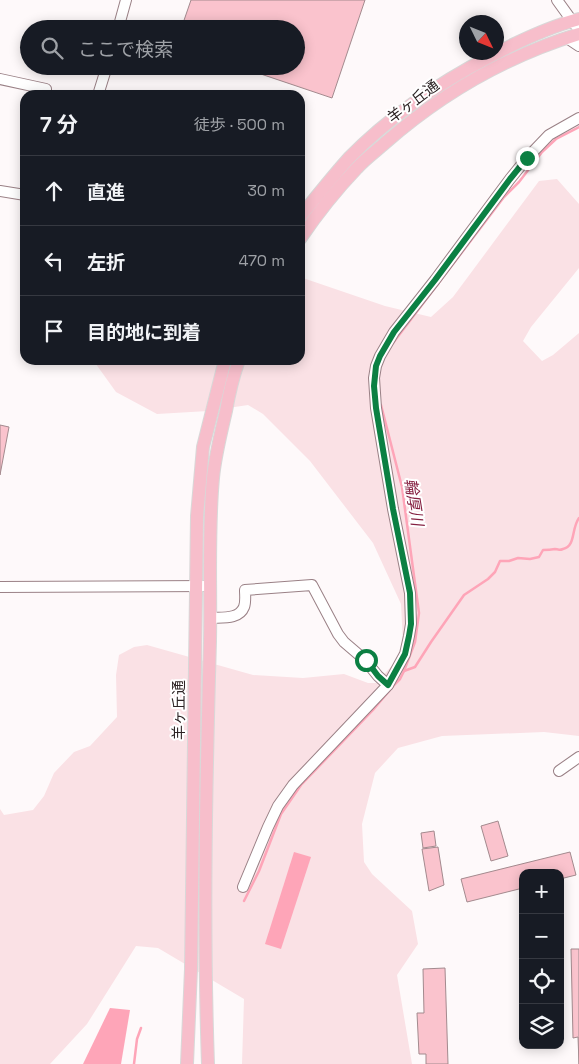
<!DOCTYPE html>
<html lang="ja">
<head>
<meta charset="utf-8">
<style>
	:root { --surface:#171b24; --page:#20242c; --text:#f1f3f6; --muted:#9ea1a6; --line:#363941 }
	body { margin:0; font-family:"Space Grotesk","Noto Sans JP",sans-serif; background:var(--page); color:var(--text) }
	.controls { position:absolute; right:15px; bottom:15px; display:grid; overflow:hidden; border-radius:10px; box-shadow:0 2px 12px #0003 }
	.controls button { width:45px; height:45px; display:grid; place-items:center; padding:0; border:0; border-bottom:1px solid var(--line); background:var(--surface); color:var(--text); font:25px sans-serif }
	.compass { position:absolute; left:459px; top:15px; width:45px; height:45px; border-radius:50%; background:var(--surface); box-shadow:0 2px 12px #0003; rotate:133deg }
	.stop { position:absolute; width:15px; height:15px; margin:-11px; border:4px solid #0b8043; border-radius:50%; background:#fff }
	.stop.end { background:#0b8043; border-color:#fff; box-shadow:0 1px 5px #0008 }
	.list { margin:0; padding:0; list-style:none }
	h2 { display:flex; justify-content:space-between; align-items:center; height:65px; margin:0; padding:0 20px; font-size:21px }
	h2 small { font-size:16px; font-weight:400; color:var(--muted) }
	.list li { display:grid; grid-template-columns:32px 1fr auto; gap:15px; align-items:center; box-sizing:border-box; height:70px; padding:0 20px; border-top:1px solid var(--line) }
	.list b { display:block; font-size:19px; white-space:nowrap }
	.list em { font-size:16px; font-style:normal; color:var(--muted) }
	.icon { flex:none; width:28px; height:28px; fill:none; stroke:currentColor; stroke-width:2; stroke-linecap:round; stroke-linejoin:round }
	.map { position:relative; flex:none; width:579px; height:1064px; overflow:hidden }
	.search { position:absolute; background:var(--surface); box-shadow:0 2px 12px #0003; left:20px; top:20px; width:285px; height:55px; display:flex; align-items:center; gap:12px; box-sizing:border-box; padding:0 18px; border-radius:28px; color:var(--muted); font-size:19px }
	.panel { position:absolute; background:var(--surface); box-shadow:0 2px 12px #0003; left:20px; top:90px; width:285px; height:275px; border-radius:15px }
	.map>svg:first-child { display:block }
	.green { fill:#fae1e5 }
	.water { fill:#fea5b8 }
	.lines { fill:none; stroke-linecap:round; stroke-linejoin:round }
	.stream { stroke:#fea5b8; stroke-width:2.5 }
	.building { fill:#fac3cd; stroke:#a38a8e }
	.minor-casing { stroke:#9a8186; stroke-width:12 }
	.major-casing { stroke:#d9d8d8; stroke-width:14 }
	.minor { stroke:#fff; stroke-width:10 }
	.major { stroke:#f7becb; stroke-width:12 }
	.route { stroke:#0b8043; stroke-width:6 }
	.labels { text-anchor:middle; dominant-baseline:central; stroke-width:4; stroke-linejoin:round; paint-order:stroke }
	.street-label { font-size:15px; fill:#2d2425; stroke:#fff }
	.water-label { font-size:16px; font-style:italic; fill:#852041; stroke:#fff }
</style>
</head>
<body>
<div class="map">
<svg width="579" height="1064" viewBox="0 0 579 1064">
	<rect width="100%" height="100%" fill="#fef9fa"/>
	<!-- green -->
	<polygon class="green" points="557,179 579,204 579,268 531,327 523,341 542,361 553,355 579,333 579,736 544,732 442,736 398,748 375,773 362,824 364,862 372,874 412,911 418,944 397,975 412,1064 242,1064 244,999 158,948 136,946 87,1024 50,1064 0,1064 0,809 4,815 33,810 44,796 54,773 74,752 90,746 117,717 116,675 119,655 134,647 147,645 253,675 303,678 344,674 368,683 376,683 399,658 403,643 401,604 373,543 310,461 263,414 248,405 208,411 157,414 116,392 93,360 300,360 300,277 385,306 431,317 453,297 539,181"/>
	<!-- water -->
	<g class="water">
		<polygon points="294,852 311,857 281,949 265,944"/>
		<polygon points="110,1008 130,1010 121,1064 83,1064"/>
	</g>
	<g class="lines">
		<!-- stream -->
		<g class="stream">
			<polyline points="393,343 504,197 519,182 542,152 556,139 579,127"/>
			<polyline points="381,405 402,487 419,613 415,642 404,671 400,679 392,687"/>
			<path d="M 404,671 L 415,667 L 431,642 L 464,595 L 488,579 L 495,572 L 500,561 L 509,561 L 518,558 L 530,559 L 539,557 L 543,550 C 547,550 550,550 555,549 C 560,549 558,551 563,549 C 576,546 571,529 579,518"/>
			<polyline points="244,901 259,871 281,814 301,785 373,710 389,691"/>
			<polyline points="134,1064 137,1039 141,1028"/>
		</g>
	</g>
	<!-- building -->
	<g class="building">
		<polygon points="191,0 365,0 332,98 237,66 296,66 296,29 181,29"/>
		<polygon points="0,425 9,427 0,475"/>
		<polygon points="498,821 508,856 491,861 481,826"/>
		<polygon points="434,831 436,846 423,848 421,833"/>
		<polygon points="438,847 444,885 429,891 422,849"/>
		<polygon points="570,852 576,875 560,879 560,873 523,873 523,888 467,902 461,879"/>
		<polygon points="571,949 579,949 579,1064 578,1037 573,1038"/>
		<polygon points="445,968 448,1064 426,1064 426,1054 419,1054 417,1013 424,1013 423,969"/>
	</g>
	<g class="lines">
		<!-- minor casing -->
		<g class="minor-casing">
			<g id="minor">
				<polyline points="557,0 575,25"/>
				<polyline points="118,29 126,0"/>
				<polyline points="567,38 579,46"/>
				<polyline points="0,79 46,89"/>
				<polyline points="98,95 107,66"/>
				<polyline points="0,191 25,195"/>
				<polyline points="0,587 211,586"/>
				<path d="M 210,618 C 221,617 239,620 244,607 C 246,602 245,595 245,590 L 312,585 L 338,634 L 344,642 L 365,660 L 378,676 L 388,685"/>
				<polyline points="559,771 579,757"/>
				<polyline points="243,887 268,827 278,806 293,785 388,685 405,654 409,636 411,624 410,593 393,509 376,408 374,378 376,366 380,356 394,332 435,280 510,179 527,158 549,135 579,118"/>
			</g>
		</g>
		<!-- major casing -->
		<g class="major-casing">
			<g id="major">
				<path d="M 300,217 C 316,197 332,177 349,158 C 390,116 439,83 491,56 C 519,41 548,27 579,19"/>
				<path d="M 300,239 C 317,214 336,190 357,168 C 365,159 376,151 385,143 C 441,94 507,56 579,34"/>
				<polyline points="187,1064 191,969 197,516 203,447 225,360"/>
				<path d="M 208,1064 C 203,923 206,782 210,641 C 211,587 208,532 213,478 C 215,456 221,433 226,411 C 229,394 233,377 239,360"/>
			</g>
		</g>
		<!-- minor -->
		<use href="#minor" class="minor"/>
		<!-- major -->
		<use href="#major" class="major"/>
	</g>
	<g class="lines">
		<!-- route -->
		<polyline class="route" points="366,660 378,676 388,685 405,654 409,636 411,624 410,593 393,509 376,408 374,386 376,366 380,356 394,332 435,280 510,179 527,158"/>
	</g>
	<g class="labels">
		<!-- street labels -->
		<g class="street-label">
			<text transform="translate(413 101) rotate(-37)">羊ヶ丘通</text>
			<text transform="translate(178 710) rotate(-90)">羊ヶ丘通</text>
		</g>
		<!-- water labels -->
		<g class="water-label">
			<text transform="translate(414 502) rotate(81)">輪厚川</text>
		</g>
	</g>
</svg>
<div class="controls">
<button>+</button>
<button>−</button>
<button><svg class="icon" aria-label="locate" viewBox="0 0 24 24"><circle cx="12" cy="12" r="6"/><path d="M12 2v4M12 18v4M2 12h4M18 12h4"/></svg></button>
<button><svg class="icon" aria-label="layers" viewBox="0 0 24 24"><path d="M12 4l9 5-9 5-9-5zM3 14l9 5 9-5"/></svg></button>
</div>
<svg class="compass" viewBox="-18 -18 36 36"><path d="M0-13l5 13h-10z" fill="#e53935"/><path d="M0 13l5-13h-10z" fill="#9ea1a6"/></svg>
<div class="stop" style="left:366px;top:660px"></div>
<div class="stop end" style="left:527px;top:158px"></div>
<div class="search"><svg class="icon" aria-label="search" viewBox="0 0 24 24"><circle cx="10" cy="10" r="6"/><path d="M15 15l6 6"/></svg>ここで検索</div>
<section class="panel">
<h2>7 分<small>徒歩 · 500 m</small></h2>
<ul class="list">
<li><svg class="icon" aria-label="ahead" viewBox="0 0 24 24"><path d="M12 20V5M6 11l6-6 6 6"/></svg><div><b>直進</b></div><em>30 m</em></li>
<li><svg class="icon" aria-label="left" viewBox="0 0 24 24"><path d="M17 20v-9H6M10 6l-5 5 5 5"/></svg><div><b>左折</b></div><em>470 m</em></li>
<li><svg class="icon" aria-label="arrive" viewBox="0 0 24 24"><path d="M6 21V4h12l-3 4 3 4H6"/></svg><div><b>目的地に到着</b></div></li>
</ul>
</section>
</div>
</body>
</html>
